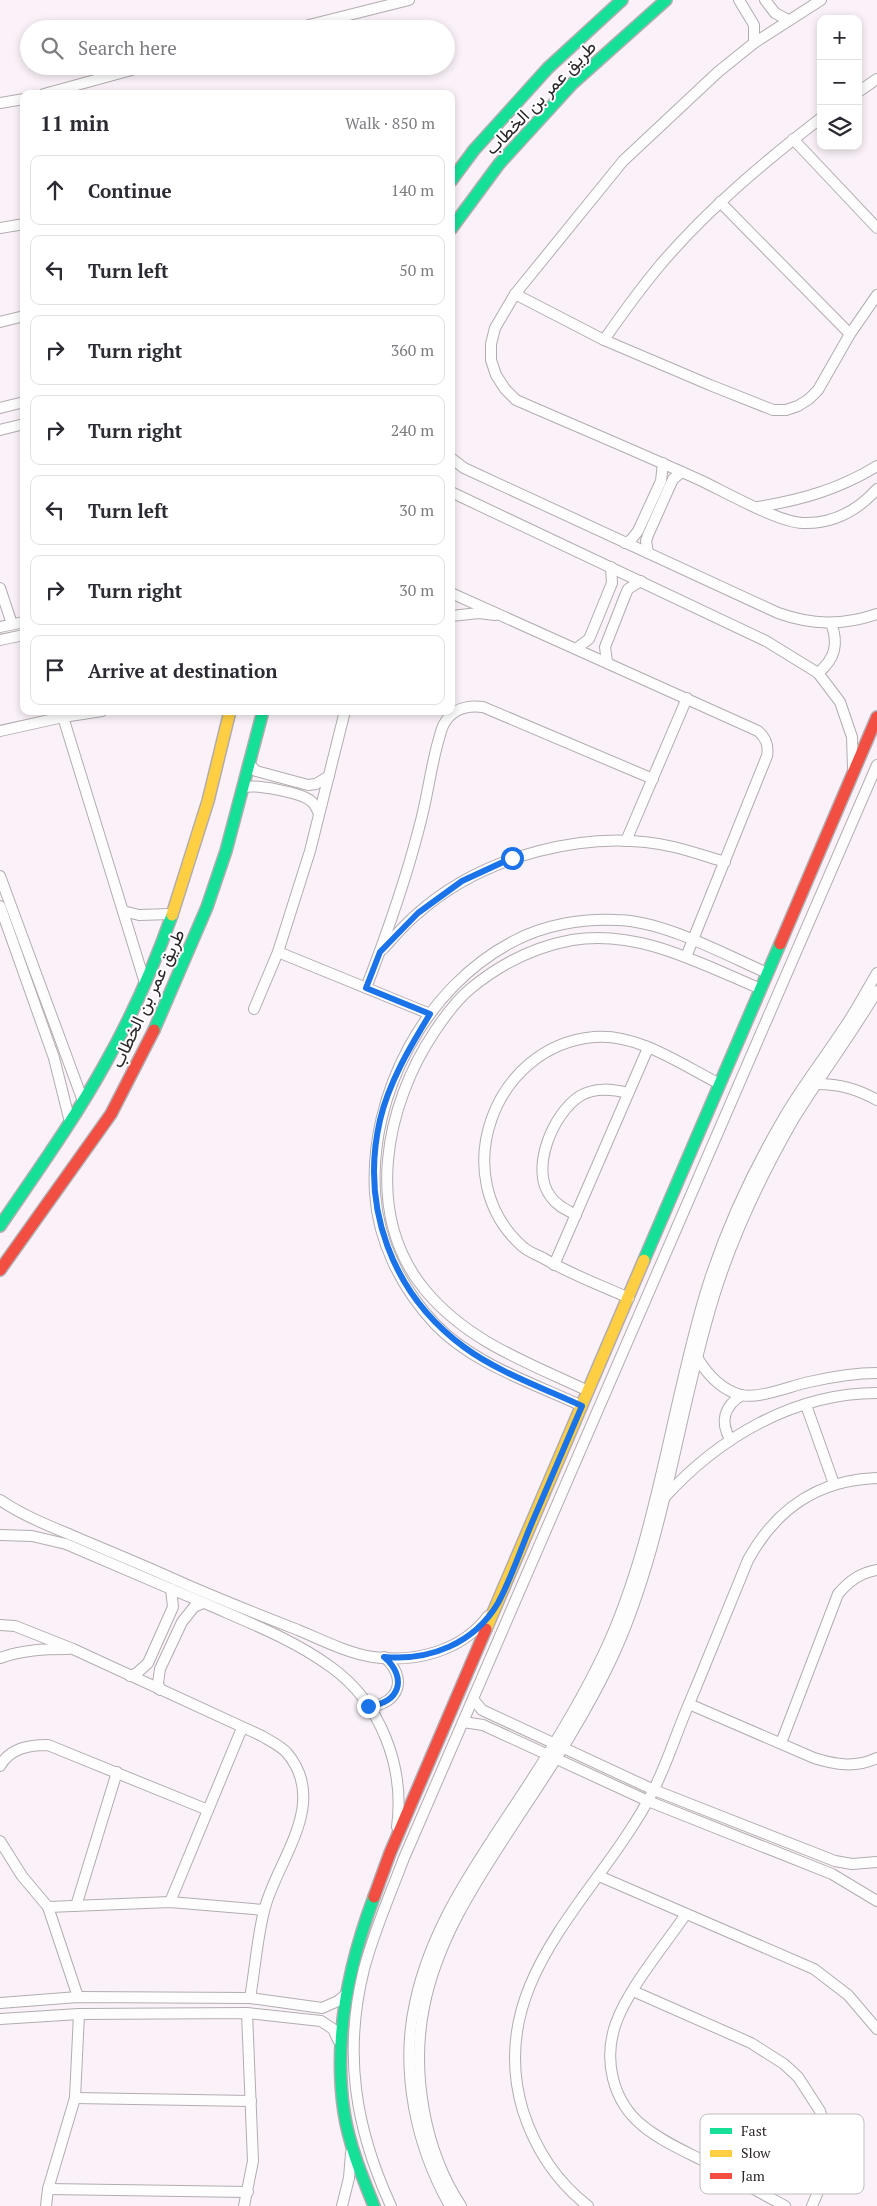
<!DOCTYPE html>
<html lang="en">
<head>
<meta charset="utf-8">
<style>
	:root { --surface:#fff; --page:#f7f7f7; --text:#2b2b33; --muted:#7c7c81; --line:#e1e1e2 }
	body { margin:0; font-family:"PT Serif",Vazirmatn,serif; background:var(--page); color:var(--text) }
	.controls { position:absolute; right:15px; top:15px; display:grid; overflow:hidden; border-radius:10px; box-shadow:0 2px 8px #0003 }
	.controls button { width:45px; height:45px; display:grid; place-items:center; padding:0; border:0; border-bottom:1px solid var(--line); background:var(--surface); color:var(--text); font:25px sans-serif }
	.stop { position:absolute; width:15px; height:15px; margin:-11px; border:4px solid #1a73e8; border-radius:50%; background:#fff }
	.stop.end { background:#1a73e8; border-color:#fff; box-shadow:0 1px 5px #0008 }
	.list { margin:0; padding:0; list-style:none }
	h2 { display:flex; justify-content:space-between; align-items:center; height:65px; margin:0; padding:0 20px; font-size:21px }
	h2 small { font-size:16px; font-weight:400; color:var(--muted) }
	.list li { display:grid; grid-template-columns:32px 1fr auto; gap:15px; align-items:center; box-sizing:border-box; height:70px; margin:0 10px 10px; padding:0 10px; border:1px solid var(--line); border-radius:10px }
	.list b { display:block; font-size:19px; white-space:nowrap }
	.list em { font-size:16px; font-style:normal; color:var(--muted) }
	.icon { flex:none; width:28px; height:28px; fill:none; stroke:currentColor; stroke-width:2; stroke-linecap:round; stroke-linejoin:round }
	.map { position:relative; flex:none; width:877px; height:2206px; overflow:hidden }
	.search { position:absolute; background:var(--surface); box-shadow:0 2px 8px #0003; left:20px; top:20px; width:435px; height:55px; display:flex; align-items:center; gap:12px; box-sizing:border-box; padding:0 18px; border-radius:28px; color:var(--muted); font-size:19px }
	.panel { position:absolute; background:var(--surface); box-shadow:0 2px 8px #0003; left:20px; top:90px; width:435px; height:625px; border-radius:10px }
	.map>svg:first-child { display:block }
	.lines { fill:none; stroke-linecap:round; stroke-linejoin:round }
	.street-casing { stroke:#b2acb0; stroke-width:12 }
	.fast-casing { stroke:#b2acb0; stroke-width:14 }
	.slow-casing { stroke:#b2acb0; stroke-width:14 }
	.jam-casing { stroke:#b2acb0; stroke-width:14 }
	.street { stroke:#fefdfe; stroke-width:10 }
	.fast { stroke:#16e098; stroke-width:11 }
	.slow { stroke:#ffcf43; stroke-width:11 }
	.jam { stroke:#f24e42; stroke-width:11 }
	.route { stroke:#1a73e8; stroke-width:6 }
	.labels { text-anchor:middle; dominant-baseline:central; stroke-width:4; stroke-linejoin:round; paint-order:stroke }
	.street-label { font-size:18px; fill:#2d272b; stroke:#fff }
	.key { fill:#fff; stroke:#c0bebf; stroke-width:1 }
	.key-label { font-size:14px; fill:#2d272b }
</style>
</head>
<body>
<div class="map">
<svg width="877" height="2206" viewBox="0 0 877 2206">
	<rect width="100%" height="100%" fill="#faf2f8"/>
	<g class="lines">
		<!-- street casing -->
		<g class="street-casing">
			<g id="street">
				<polyline points="739,0 754,25 754,43"/>
				<polyline points="765,0 775,13 788,20"/>
				<path d="M 821,0 L 754,43 L 718,72 L 623,161 L 515,294 L 495,328 L 491,344 L 491,360 L 496,375 L 505,389 L 516,400 C 578,427 640,453 702,481 C 727,493 778,522 803,523 C 833,524 858,510 877,489"/>
				<polyline points="293,29 409,0"/>
				<polyline points="858,92 877,79"/>
				<polyline points="44,94 146,66"/>
				<polyline points="0,103 24,99"/>
				<polyline points="793,139 877,228"/>
				<polyline points="720,202 850,334"/>
				<polyline points="0,228 24,224"/>
				<polyline points="515,294 604,340 710,385 773,410 786,410 798,406 809,399 818,390 850,334 877,295"/>
				<polyline points="0,322 24,316"/>
				<path d="M 604,340 C 622,314 641,288 661,264 C 708,209 764,162 821,118"/>
				<polyline points="0,408 24,402"/>
				<polyline points="0,430 24,424"/>
				<path d="M 451,458 L 464,468 L 778,613 C 812,625 842,626 877,614"/>
				<polyline points="451,492 766,641 818,673 840,702 852,737 853,768"/>
				<path d="M 758,507 C 801,500 840,489 877,466"/>
				<polyline points="625,543 631,540 638,531 661,481 663,463"/>
				<polyline points="648,553 646,541 648,535 673,479 682,472"/>
				<polyline points="0,588 12,624"/>
				<path d="M 451,593 L 758,731 C 766,738 769,745 767,756 L 686,957"/>
				<polyline points="451,616 479,613 495,615"/>
				<polyline points="0,627 24,622"/>
				<polyline points="0,640 24,635"/>
				<polyline points="577,648 589,639 592,632 612,583 611,567"/>
				<polyline points="607,662 605,647 625,596 628,589 641,581"/>
				<path d="M 818,673 C 835,659 839,644 831,623"/>
				<polyline points="63,717 145,983"/>
				<polyline points="0,731 63,717 102,711"/>
				<polyline points="249,764 256,771 308,785 316,784 329,776"/>
				<path d="M 243,788 C 254,783 301,793 311,801 C 315,804 317,809 319,814"/>
				<polyline points="626,841 687,698"/>
				<polyline points="0,876 83,1101"/>
				<polyline points="0,906 54,1058 70,1122"/>
				<polyline points="123,911 139,915 171,914"/>
				<path d="M 383,949 C 394,937 405,924 417,914 C 482,856 589,827 674,847 C 691,851 708,857 725,862"/>
				<polyline points="278,952 430,1014"/>
				<path d="M 366,988 C 386,936 405,883 419,828 C 427,800 430,771 438,742 C 440,736 441,729 444,724 C 452,709 467,705 483,707 L 653,779"/>
				<polyline points="254,1009 278,952 310,851 345,711"/>
				<path d="M 817,1084 C 840,1084 857,1089 877,1100"/>
				<path d="M 576,1215 C 567,1210 557,1206 551,1197 C 529,1170 553,1113 580,1096 C 595,1087 612,1089 628,1093"/>
				<polyline points="554,1265 648,1048"/>
				<path d="M 629,1298 C 600,1285 570,1274 543,1258 C 537,1255 529,1252 523,1247 C 445,1178 493,1046 594,1037 C 638,1033 682,1065 720,1084"/>
				<path d="M 698,1359 C 708,1375 721,1390 741,1395 C 760,1399 790,1386 809,1382 C 831,1377 854,1373 877,1373"/>
				<path d="M 588,1391 C 529,1363 468,1342 425,1290 C 363,1215 385,1105 435,1031 C 445,1016 457,1000 470,989 C 500,964 534,947 572,940 C 639,929 701,964 761,989"/>
				<polyline points="806,1405 834,1484"/>
				<path d="M 582,1406 C 533,1383 473,1364 435,1324 C 402,1289 378,1242 375,1193 C 369,1094 425,987 514,941 C 544,925 583,918 617,920 C 664,921 724,954 767,973"/>
				<path d="M 730,1439 C 720,1422 724,1406 742,1395"/>
				<path d="M 664,1498 C 718,1438 794,1393 877,1393"/>
				<path d="M 0,1500 C 22,1515 47,1525 71,1535 C 106,1550 141,1564 176,1580 C 216,1598 257,1614 298,1630 C 322,1640 347,1653 373,1657 C 415,1663 462,1651 488,1616"/>
				<path d="M 0,1535 L 32,1536 L 66,1544 C 113,1564 161,1585 209,1605 C 250,1623 294,1640 331,1667 C 381,1703 405,1767 397,1827"/>
				<path d="M 0,1625 L 15,1626 L 73,1649 L 262,1736 C 270,1741 281,1746 287,1753 C 330,1804 276,1861 264,1911 C 257,1939 255,1969 250,1998"/>
				<path d="M 0,1658 C 22,1650 44,1649 68,1649"/>
				<polyline points="130,1676 137,1673 148,1663 173,1607 171,1589"/>
				<polyline points="160,1690 158,1683 160,1669 182,1622 194,1607 203,1603"/>
				<polyline points="473,1699 482,1710 654,1790 835,1861 852,1864 877,1862"/>
				<path d="M 689,1704 L 814,1758 C 836,1765 856,1768 877,1758"/>
				<path d="M 368,1707 C 400,1704 408,1677 384,1657"/>
				<polyline points="463,1722 483,1725 648,1801 832,1874 877,1901"/>
				<path d="M 781,1743 L 838,1594 C 849,1581 860,1573 877,1570"/>
				<path d="M 0,1766 C 10,1748 29,1745 48,1745 L 208,1810"/>
				<polyline points="0,1841 22,1876 48,1907 78,1997"/>
				<polyline points="599,1876 814,1969 848,1995 877,2029"/>
				<polyline points="170,1902 242,1728"/>
				<polyline points="76,1906 117,1772"/>
				<polyline points="48,1907 170,1902 264,1910"/>
				<path d="M 686,1914 C 665,1945 628,1989 616,2023 C 603,2059 612,2101 643,2126 C 660,2140 682,2150 702,2160 C 730,2176 757,2191 785,2206"/>
				<polyline points="633,1991 751,2043 784,2064 798,2077 820,2111 828,2136 828,2168 812,2206"/>
				<polyline points="0,2003 78,1997 250,1998 322,2008 338,2001 345,1995"/>
				<polyline points="0,2019 79,2014 247,2013 321,2021 333,2029 338,2040"/>
				<polyline points="75,2098 251,2101"/>
				<polyline points="48,2189 248,2192"/>
				<polyline points="46,2206 48,2189 75,2098 79,2014"/>
				<polyline points="244,2206 253,2161 247,2013"/>
				<polyline points="342,2206 349,2178 351,2153"/>
				<path d="M 391,2206 C 355,2128 343,2053 364,1969 C 374,1931 390,1895 404,1858 L 877,765"/>
				<path d="M 450,2206 C 416,2146 400,2071 415,2003 C 431,1928 473,1869 515,1805 C 547,1757 579,1706 604,1653 C 656,1543 670,1412 705,1295 C 724,1232 752,1172 785,1116 C 802,1087 823,1060 842,1031 C 855,1013 865,993 877,973"/>
				<path d="M 461,2206 C 424,2150 411,2072 424,2007 C 438,1936 479,1877 518,1817 C 552,1766 587,1712 613,1656 C 665,1542 677,1415 714,1296 C 733,1235 761,1176 793,1120 C 820,1076 851,1035 877,991"/>
				<path d="M 588,2206 C 557,2182 535,2148 523,2111 C 483,1979 600,1896 653,1791 C 666,1766 675,1737 686,1711 C 707,1661 727,1611 748,1560 C 776,1509 817,1480 877,1478"/>
			</g>
		</g>
		<!-- fast casing -->
		<g class="fast-casing">
			<g id="fast">
				<polyline points="451,181 474,150 548,68 622,0"/>
				<polyline points="451,229 499,164 572,84 666,0"/>
				<polyline points="154,1030 207,907 226,851 263,711"/>
				<path d="M 0,1226 C 36,1173 74,1120 105,1064 C 132,1016 154,966 172,915"/>
				<polyline points="644,1260 780,944"/>
				<path d="M 374,1897 C 348,1966 333,2038 344,2112 C 349,2145 362,2176 374,2206"/>
			</g>
		</g>
		<!-- slow casing -->
		<g class="slow-casing">
			<g id="slow">
				<polyline points="172,915 208,801 230,711"/>
				<polyline points="486,1629 644,1260"/>
			</g>
		</g>
		<!-- jam casing -->
		<g class="jam-casing">
			<g id="jam">
				<polyline points="780,944 877,717"/>
				<polyline points="0,1270 111,1114 154,1030"/>
				<polyline points="374,1897 390,1853 486,1629"/>
			</g>
		</g>
		<!-- street -->
		<use href="#street" class="street"/>
		<!-- fast -->
		<use href="#fast" class="fast"/>
		<!-- slow -->
		<use href="#slow" class="slow"/>
		<!-- jam -->
		<use href="#jam" class="jam"/>
	</g>
	<g class="lines">
		<!-- route -->
		<path class="route" d="M 368,1706 C 400,1704 408,1677 384,1657 C 429,1661 474,1644 498,1603 C 511,1579 520,1551 531,1525 C 548,1486 565,1446 582,1406 C 545,1389 496,1371 464,1347 C 392,1294 360,1207 380,1120 C 389,1082 410,1047 430,1014 L 366,988 L 380,952 L 418,913 L 462,881 L 512,858"/>
	</g>
	<g class="labels">
		<!-- street labels -->
		<g class="street-label">
			<text transform="translate(540 97) rotate(-46)">طريق عمر بن الخطاب</text>
			<text transform="translate(147 998) rotate(-65)">طريق عمر بن الخطاب</text>
		</g>
	</g>
	<!-- legend -->
	<rect x="700" y="2114" width="164" height="80" rx="8" class="key"/>
	<rect x="710" y="2128" width="22" height="6" fill="#16e098"/>
	<rect x="710" y="2150" width="22" height="7" fill="#ffcf43"/>
	<rect x="710" y="2173" width="22" height="6" fill="#f24e42"/>
	<g class="key-label">
		<text x="741" y="2136">Fast</text>
		<text x="741" y="2158">Slow</text>
		<text x="741" y="2181">Jam</text>
	</g>
</svg>
<div class="controls">
<button>+</button>
<button>−</button>
<button><svg class="icon" aria-label="layers" viewBox="0 0 24 24"><path d="M12 4l9 5-9 5-9-5zM3 14l9 5 9-5"/></svg></button>
</div>
<div class="stop" style="left:512px;top:858px"></div>
<div class="stop end" style="left:368px;top:1706px"></div>
<div class="search"><svg class="icon" aria-label="search" viewBox="0 0 24 24"><circle cx="10" cy="10" r="6"/><path d="M15 15l6 6"/></svg>Search here</div>
<section class="panel">
<h2>11 min<small>Walk · 850 m</small></h2>
<ul class="list">
<li><svg class="icon" aria-label="ahead" viewBox="0 0 24 24"><path d="M12 20V5M6 11l6-6 6 6"/></svg><div><b>Continue</b></div><em>140 m</em></li>
<li><svg class="icon" aria-label="left" viewBox="0 0 24 24"><path d="M17 20v-9H6M10 6l-5 5 5 5"/></svg><div><b>Turn left</b></div><em>50 m</em></li>
<li><svg class="icon" aria-label="right" viewBox="0 0 24 24"><path d="M7 20v-9h11M14 6l5 5-5 5"/></svg><div><b>Turn right</b></div><em>360 m</em></li>
<li><svg class="icon" aria-label="right" viewBox="0 0 24 24"><path d="M7 20v-9h11M14 6l5 5-5 5"/></svg><div><b>Turn right</b></div><em>240 m</em></li>
<li><svg class="icon" aria-label="left" viewBox="0 0 24 24"><path d="M17 20v-9H6M10 6l-5 5 5 5"/></svg><div><b>Turn left</b></div><em>30 m</em></li>
<li><svg class="icon" aria-label="right" viewBox="0 0 24 24"><path d="M7 20v-9h11M14 6l5 5-5 5"/></svg><div><b>Turn right</b></div><em>30 m</em></li>
<li><svg class="icon" aria-label="arrive" viewBox="0 0 24 24"><path d="M6 21V4h12l-3 4 3 4H6"/></svg><div><b>Arrive at destination</b></div></li>
</ul>
</section>
</div>
</body>
</html>
